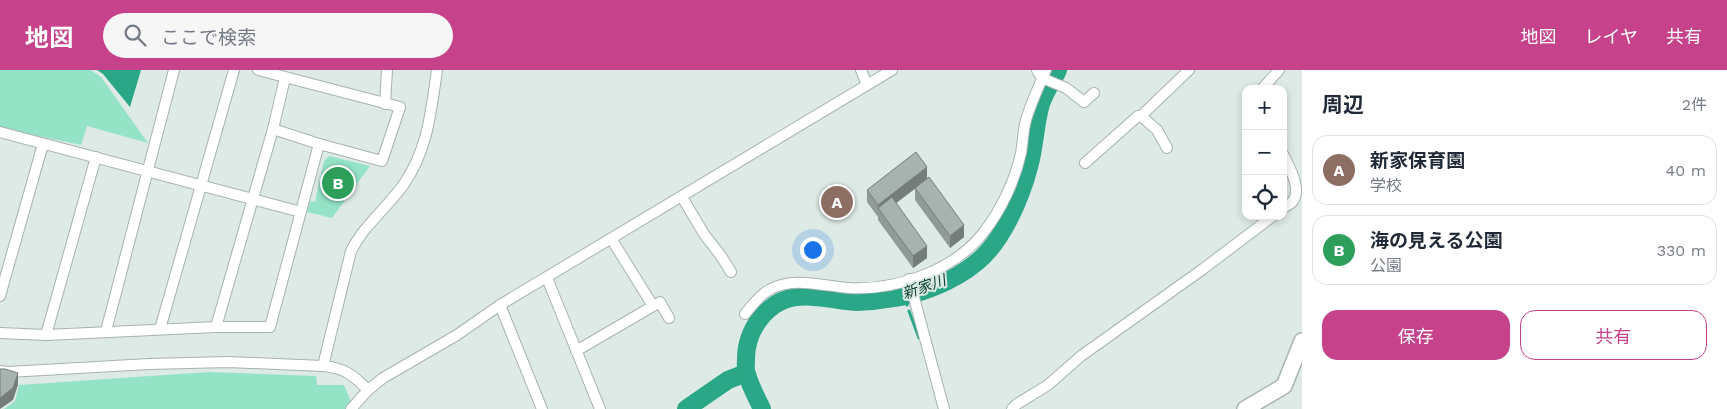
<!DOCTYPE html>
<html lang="ja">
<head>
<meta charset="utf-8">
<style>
	:root { --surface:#fff; --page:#f6f6f7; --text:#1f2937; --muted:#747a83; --line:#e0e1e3; --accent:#c6438b }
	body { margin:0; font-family:"Work Sans","Noto Sans JP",sans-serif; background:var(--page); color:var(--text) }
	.controls { position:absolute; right:15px; top:15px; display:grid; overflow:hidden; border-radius:10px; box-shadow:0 2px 8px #0003 }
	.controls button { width:45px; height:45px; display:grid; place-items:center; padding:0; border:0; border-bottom:1px solid var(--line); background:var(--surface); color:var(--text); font:25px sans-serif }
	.you { position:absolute; left:812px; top:179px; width:18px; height:18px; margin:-12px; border:4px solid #fff; border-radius:50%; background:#1a73e8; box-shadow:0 0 0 8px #1a73e833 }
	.badge { display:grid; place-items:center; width:32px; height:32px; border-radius:50%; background:var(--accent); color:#fff; font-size:16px; font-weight:700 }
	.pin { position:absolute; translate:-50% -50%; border:2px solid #fff; box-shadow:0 1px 5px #0006 }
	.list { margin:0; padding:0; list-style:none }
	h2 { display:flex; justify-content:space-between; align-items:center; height:65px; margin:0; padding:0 20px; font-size:21px }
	h2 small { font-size:16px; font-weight:400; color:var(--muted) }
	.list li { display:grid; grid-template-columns:32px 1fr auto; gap:15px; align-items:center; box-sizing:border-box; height:70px; margin:0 10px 10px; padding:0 10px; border:1px solid var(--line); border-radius:15px }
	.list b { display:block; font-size:19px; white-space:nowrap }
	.list p { margin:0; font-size:16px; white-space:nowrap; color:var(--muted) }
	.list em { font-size:16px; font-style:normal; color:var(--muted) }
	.actions { display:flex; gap:10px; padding:15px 20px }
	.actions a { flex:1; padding:11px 0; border:1px solid var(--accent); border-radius:15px; text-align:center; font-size:18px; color:var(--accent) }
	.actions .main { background:var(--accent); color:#fff }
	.icon { flex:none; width:28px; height:28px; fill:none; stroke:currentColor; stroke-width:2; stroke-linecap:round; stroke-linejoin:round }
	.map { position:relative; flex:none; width:1302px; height:339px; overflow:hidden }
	header { display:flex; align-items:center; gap:30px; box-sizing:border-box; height:70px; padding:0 25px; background:var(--accent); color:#fff }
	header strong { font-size:24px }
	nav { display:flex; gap:28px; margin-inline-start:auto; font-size:18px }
	.search { width:350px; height:45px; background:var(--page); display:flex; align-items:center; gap:12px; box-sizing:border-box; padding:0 18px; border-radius:28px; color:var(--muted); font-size:19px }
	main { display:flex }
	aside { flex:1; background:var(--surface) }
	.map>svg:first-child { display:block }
	.green { fill:#94e3c7 }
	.water { fill:#2aa786 }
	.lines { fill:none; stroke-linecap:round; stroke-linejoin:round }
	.stream { stroke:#2aa786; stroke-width:3 }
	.river { stroke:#2aa786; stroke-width:18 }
	.street-casing { stroke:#a7b3ae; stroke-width:12 }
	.secondary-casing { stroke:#a7b3ae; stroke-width:18 }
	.street { stroke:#fff; stroke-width:10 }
	.secondary { stroke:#fff; stroke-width:15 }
	.wall { fill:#909a96 }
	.shaded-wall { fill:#757d7a }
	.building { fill:#a7b3ae; stroke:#757d7a }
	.labels { text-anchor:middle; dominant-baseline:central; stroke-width:4; stroke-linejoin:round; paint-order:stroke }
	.water-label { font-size:15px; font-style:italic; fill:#073d2f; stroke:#ddeae5 }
</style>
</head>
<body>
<header>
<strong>地図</strong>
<div class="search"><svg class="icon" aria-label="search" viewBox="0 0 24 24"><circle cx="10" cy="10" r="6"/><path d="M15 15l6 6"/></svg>ここで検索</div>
<nav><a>地図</a><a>レイヤ</a><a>共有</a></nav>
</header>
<main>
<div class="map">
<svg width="1302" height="339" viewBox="0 0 1302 339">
	<rect width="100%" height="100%" fill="#ddeae5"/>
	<!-- green -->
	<g class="green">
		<polygon points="0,0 91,0 101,7 148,73 87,56 81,75 0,58"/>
		<polygon points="329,86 370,96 332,148 307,142 310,131 315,132 324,91"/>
		<polygon points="209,302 316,306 317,315 344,315 352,334 346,339 4,339 15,331 19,315"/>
	</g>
	<!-- water -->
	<polygon class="water" points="97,0 141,0 130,37 103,4"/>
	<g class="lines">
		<!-- stream -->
		<g class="stream">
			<polyline points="904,226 907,235"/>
			<polyline points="909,241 919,268"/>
		</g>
		<!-- river -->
		<g class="river">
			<polyline points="686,339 728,310 746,303"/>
			<path d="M 762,339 C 757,328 750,316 747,304 C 745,300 746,294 746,289 C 746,261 766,231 796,227 C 816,224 836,231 856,232 C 866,232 877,231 887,229 C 917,226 953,212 977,192 C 1002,172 1021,128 1029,97 C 1035,77 1035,54 1041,34 C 1045,22 1053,11 1058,0"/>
		</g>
		<!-- street casing -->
		<g class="street-casing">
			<g id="street">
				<polyline points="258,0 400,37 382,91 319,74 273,59"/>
				<polyline points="861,0 867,15"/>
				<polyline points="1037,0 1042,8 1066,18 1084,32 1094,23"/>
				<polyline points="1262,19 1279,0"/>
				<polyline points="385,34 387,0"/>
				<polyline points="1141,46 1189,0"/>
				<polyline points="0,62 301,142"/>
				<path d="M 1283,84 C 1289,97 1302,118 1293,131 C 1291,134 1286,136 1283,138"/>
				<polyline points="1085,93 1138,46 1141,46 1157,60 1167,78"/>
				<polyline points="682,127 704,164 721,186 731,202"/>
				<polyline points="612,170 653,236"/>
				<polyline points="547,208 600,339"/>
				<polyline points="909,209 944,339"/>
				<polyline points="0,226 43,74"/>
				<polyline points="500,235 542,339"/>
				<path d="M 745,244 C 752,236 759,225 769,220 C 792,206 823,216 848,218 C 895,221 954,201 984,162 C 1001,140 1015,111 1021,83 C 1023,72 1023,61 1026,50 C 1031,33 1039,16 1046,0"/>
				<polyline points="216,257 273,59 285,8"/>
				<polyline points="160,259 234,0"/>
				<polyline points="106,261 174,0"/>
				<polyline points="0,263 46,265 216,257 270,257 319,74"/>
				<polyline points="46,265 96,87"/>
				<polyline points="576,281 660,232 669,248"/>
				<path d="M 323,296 L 351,181 C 364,155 387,138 404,114 C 428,79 431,41 437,0"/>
				<path d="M 0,301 L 8,302 L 149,294 L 228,292 L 323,296 C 345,298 353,305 368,320"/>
				<polyline points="351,339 368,320 383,308 457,265 500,235 892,0"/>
				<polyline points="1012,339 1017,334 1048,315 1081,286 1203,199 1273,146"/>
			</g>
		</g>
		<!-- secondary casing -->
		<g class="secondary-casing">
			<polyline id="secondary" points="1245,339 1284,316 1302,271"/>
		</g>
		<!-- street -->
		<use href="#street" class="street"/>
		<!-- secondary -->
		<use href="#secondary" class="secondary"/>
	</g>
	<!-- wall -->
	<polygon class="wall" points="927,109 964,167 950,178 915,130 915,119 896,133 927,188 913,198 878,150 878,147 867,132 867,120"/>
	<!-- shaded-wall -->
	<g class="shaded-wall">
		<polygon points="927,97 927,109 882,144 878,138 878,147 878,135"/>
		<polygon points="964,155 964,167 950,178 950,166"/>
		<polygon points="927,176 927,188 913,198 913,186"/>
		<polygon points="18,303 18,315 13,330 0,339 0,328"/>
	</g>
	<!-- building -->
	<g class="building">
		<polygon points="916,82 927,97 878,135 867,120"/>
		<polygon points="929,107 964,155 950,166 915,118"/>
		<polygon points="892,127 927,176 913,186 878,138"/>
		<polygon points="0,299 5,299 18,303 13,318 0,328"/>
	</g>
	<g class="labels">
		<!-- water labels -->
		<g class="water-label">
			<text transform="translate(924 217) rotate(-19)">新家川</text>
		</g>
	</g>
</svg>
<div class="controls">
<button>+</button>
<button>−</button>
<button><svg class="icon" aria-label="locate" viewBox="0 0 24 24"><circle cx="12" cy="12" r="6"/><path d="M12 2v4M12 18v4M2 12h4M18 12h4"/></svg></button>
</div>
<div class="you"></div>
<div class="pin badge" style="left:837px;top:132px;background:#8d6e63">A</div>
<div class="pin badge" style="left:338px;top:113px;background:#2e9e5b">B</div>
</div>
<aside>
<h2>周辺<small>2件</small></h2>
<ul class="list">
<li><span class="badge" style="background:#8d6e63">A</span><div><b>新家保育園</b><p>学校</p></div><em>40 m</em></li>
<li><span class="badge" style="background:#2e9e5b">B</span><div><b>海の見える公園</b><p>公園</p></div><em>330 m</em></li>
</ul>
<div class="actions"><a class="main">保存</a><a>共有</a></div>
</aside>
</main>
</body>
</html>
